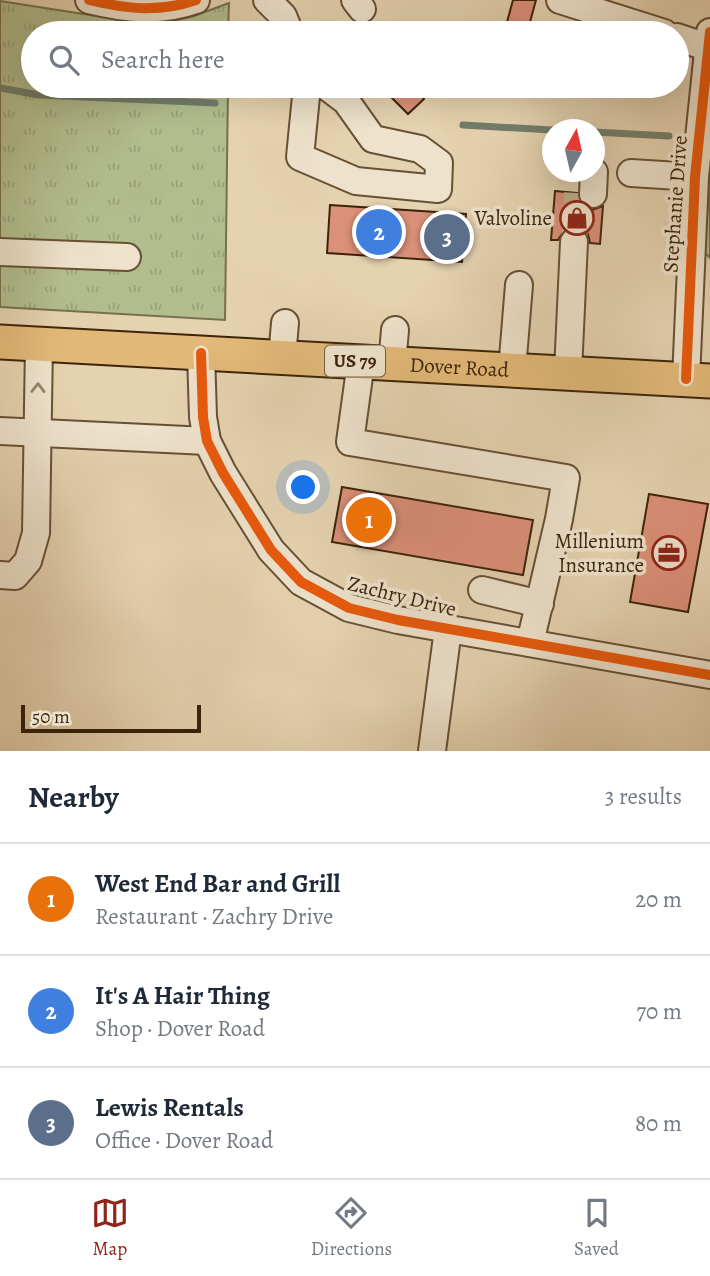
<!DOCTYPE html>
<html lang="en">
<head>
<meta charset="utf-8">
<style>
	:root { --surface:#fff; --page:#f6f6f7; --text:#1f2937; --muted:#747a83; --line:#e0e1e3; --accent:#8f2418 }
	body { margin:0; font-family:Alegreya,serif; background:var(--page); color:var(--text) }
	.compass { position:absolute; left:542px; top:119px; width:63px; height:63px; border-radius:50%; background:var(--surface); box-shadow:0 7px 28px #0002; rotate:8deg }
	.scale { position:absolute; left:21px; bottom:18px; width:180px; box-sizing:border-box; padding-left:7px; border:4px solid #3c240a; border-top:0; font-size:19px; line-height:24px; white-space:nowrap; color:#3c240a; -webkit-text-stroke:5px #eee2cc; paint-order:stroke }
	.you { position:absolute; left:304px; top:488px; width:24px; height:24px; margin:-18px; border:5px solid #fff; border-radius:50%; background:#1a73e8; box-shadow:0 0 0 10px #1a73e833 }
	.badge { display:grid; place-items:center; width:46px; height:46px; border-radius:50%; background:var(--accent); color:#fff; font-size:23px; font-weight:700 }
	.pin { position:absolute; translate:-50% -50%; border:4px solid #fff; box-shadow:0 2px 7px #0006 }
	.list { margin:0; padding:0; list-style:none }
	h2 { display:flex; justify-content:space-between; align-items:center; height:91px; margin:0; padding:0 28px; font-size:30px }
	h2 small { font-size:23px; font-weight:400; color:var(--muted) }
	.list li { display:grid; grid-template-columns:46px 1fr auto; gap:21px; align-items:center; box-sizing:border-box; height:112px; padding:0 28px; border-top:2px solid var(--line) }
	.list b { display:block; font-size:26px; white-space:nowrap }
	.list p { margin:0; font-size:23px; white-space:nowrap; color:var(--muted) }
	.list em { font-size:23px; font-style:normal; color:var(--muted) }
	.icon { flex:none; width:38px; height:38px; fill:none; stroke:currentColor; stroke-width:2; stroke-linecap:round; stroke-linejoin:round }
	.map { position:relative; flex:none; width:710px; height:751px; overflow:hidden }
	.search { position:absolute; background:var(--surface); box-shadow:0 7px 28px #0002; left:21px; right:21px; top:21px; height:77px; display:flex; align-items:center; gap:18px; box-sizing:border-box; padding:0 24px; border-radius:38px; color:var(--muted); font-size:26px }
	.sheet { height:427px; background:var(--surface) }
	nav { display:flex; justify-content:space-around; align-items:center; box-sizing:border-box; height:98px; border-top:2px solid var(--line); background:var(--surface); font-size:19px; color:var(--muted) }
	nav a { display:grid; justify-items:center; gap:4px }
	nav .on { color:var(--accent) }
	.map>svg:first-child { display:block }
	.grass { fill:url(#grass-tufts); stroke:#77704c; stroke-width:2 }
	.lines { fill:none; stroke-linecap:round; stroke-linejoin:round }
	.stream { stroke:#727d6b; stroke-width:7 }
	.building { fill:#db9079; stroke:#3c240a; stroke-width:2 }
	.minor-tunnel { stroke:#c3af8f; stroke-width:26; stroke-dasharray:26 13; stroke-linecap:butt }
	.minor-casing { stroke:#665034; stroke-width:30 }
	.major-casing { stroke:#3c240a; stroke-width:37 }
	.minor { stroke:#eee2cc; stroke-width:26 }
	.major { stroke:#e2b978; stroke-width:33 }
	.cycleway-casing { stroke:#eee2cc; stroke-width:15 }
	.cycleway { stroke:#e8590c; stroke-width:10 }
	.oneway { stroke:#95836b }
	.labels { text-anchor:middle; dominant-baseline:central; stroke-width:7; stroke-linejoin:round; paint-order:stroke }
	.shield { fill:#eee2cc; stroke:#715d44; stroke-width:2 }
	.shield-label { font-size:19px; font-weight:bold; fill:#3c240a }
	.street-label { font-size:21px; fill:#3c240a; stroke:#eee2cc }
	.poi-label { font-size:21px; fill:#3c240a; stroke:#eee2cc; text-anchor:end }
</style>
</head>
<body>
<div class="map">
<svg width="710" height="751" viewBox="0 0 710 751">
	<defs>
		<pattern id="grass-tufts" width="24" height="20" patternUnits="userSpaceOnUse" patternTransform="scale(1.75)"><rect width="24" height="20" fill="#b2bd8d"/><path d="M3 7l-1-3M5 7V3M7 7l1-3M15 17l-1-3M17 17v-4M19 17l1-3" fill="none" stroke="#9aa278"/></pattern>
	</defs>
	<rect width="100%" height="100%" fill="#e5d2b0"/>
	<filter id="stains"><feTurbulence type="fractalNoise" baseFrequency=".00286" numOctaves="4"/><feColorMatrix values="0 0 0 0 .2 0 0 0 0 .09 0 0 0 0 .02 0 0 0 .5 -.17"/></filter>
	<radialGradient id="worn" r=".72"><stop offset=".6" stop-color="#630" stop-opacity="0"/><stop offset="1" stop-color="#630" stop-opacity=".3"/></radialGradient>
	<!-- grass -->
	<g class="grass">
		<polygon points="0,1 141,23 168,22 194,16 229,3 228,33 33,33 33,86 228,86 225,320 0,307"/>
		<polygon points="710,181 710,258 704,252"/>
	</g>
	<g class="lines">
		<!-- stream -->
		<g class="stream">
			<polyline points="0,88 39,95 215,103"/>
			<polyline points="463,125 552,130"/>
			<polyline points="594,132 669,136"/>
		</g>
	</g>
	<!-- building -->
	<g class="building">
		<polygon points="513,0 536,0 527,33 504,33"/>
		<polygon points="380,86 411,86 424,99 408,114"/>
		<polygon points="555,191 577,193 579,202 585,208 592,210 603,206 600,244 590,243 588,234 582,228 575,226 566,228 558,240 551,240"/>
		<polygon points="330,205 466,214 462,262 327,253"/>
		<polygon points="342,487 533,520 523,575 332,542"/>
		<polygon points="649,494 708,504 688,612 630,602"/>
	</g>
	<g class="lines">
		<!-- minor-tunnel -->
		<polyline class="minor-tunnel" points="574,242 577,193"/>
		<!-- minor casing -->
		<g class="minor-casing">
			<g id="minor">
				<path d="M 89,0 C 126,9 159,13 196,0"/>
				<polyline points="267,0 283,16 290,33"/>
				<polyline points="355,0 362,9"/>
				<polyline points="560,0 664,33"/>
				<polyline points="677,37 709,48"/>
				<polyline points="307,86 300,157 356,181 438,189 439,163 420,149 373,139 346,101 326,86"/>
				<polyline points="631,173 695,177"/>
				<polyline points="593,194 594,172"/>
				<polyline points="0,252 127,257"/>
				<polyline points="201,353 203,417 207,441 223,473 271,550 301,582 349,608 398,620 710,675"/>
				<polyline points="282,358 285,323"/>
				<polyline points="361,362 350,442 566,478 559,519 530,643"/>
				<polyline points="392,364 395,330"/>
				<polyline points="512,370 519,285"/>
				<polyline points="568,372 574,242"/>
				<polyline points="686,379 695,177 710,32"/>
				<polyline points="0,431 207,441"/>
				<polyline points="0,575 15,576 28,561 36,533 39,344"/>
				<polyline points="482,590 540,604"/>
				<polyline points="432,751 448,629"/>
			</g>
		</g>
		<!-- major casing -->
		<g class="major-casing">
			<g id="major">
				<path id="s1" d="M 0,342 L 710,381"/>
			</g>
		</g>
		<!-- minor -->
		<use href="#minor" class="minor"/>
		<!-- major -->
		<use href="#major" class="major"/>
		<!-- cycleway casing -->
		<g class="cycleway-casing">
			<g id="cycleway">
				<path d="M 89,0 C 126,9 159,13 196,0"/>
				<polyline points="201,353 203,417 207,441 223,473 271,550 301,582 349,608 398,620 710,675"/>
				<polyline points="686,379 695,177 710,32"/>
			</g>
		</g>
		<!-- cycleway -->
		<use href="#cycleway" class="cycleway"/>
	</g>
	<!-- one-way arrows -->
	<defs><path id="oneway-chevron" d="M-2-3.5L2.5 0L-2 3.5" fill="none" stroke-width="1.6" stroke-linecap="round" stroke-linejoin="round" transform="scale(1.75)"/></defs>
	<use class="oneway" href="#oneway-chevron" transform="translate(38 388) rotate(-89)"/>
	<!-- icons -->
	<defs>
		<g id="shop-ring" transform="scale(1.75)"><circle r="9.5" fill="#eee2cc" stroke="#8f2418" stroke-width="1.5"/><path d="M-5-2.5h2.3a2.7 3.5 0 0 1 5.4 0H5L5.5 6h-11ZM-1.5-2.5h3a1.5 2.3 0 0 0-3 0Z" fill="#8f2418"/></g>
		<g id="office-ring" transform="scale(1.75)"><circle r="9.5" fill="#eee2cc" stroke="#8f2418" stroke-width="1.5"/><path d="M-6-3h4V-5.5h4V-3h4V5H-6ZM-1-4.5V-3h2v-1.5ZM-6 0V1H6V0Z" fill="#8f2418"/></g>
	</defs>
	<g fill-rule="evenodd">
		<use href="#shop-ring" x="577" y="218"/>
		<use href="#office-ring" x="669" y="553"/>
	</g>
	<g class="labels">
		<!-- shield labels -->
		<rect class="shield" x="325" y="345.5" width="60" height="31" rx="5"/>
		<g class="shield-label">
			<text x="355" y="361">US 79</text>
		</g>
		<!-- street labels -->
		<g class="street-label">
			<text transform="translate(675 204) rotate(-86)">Stephanie Drive</text>
			<text stroke="none"><textPath href="#s1" startOffset="460">Dover Road</textPath></text>
			<text transform="translate(402 596) rotate(14)">Zachry Drive</text>
		</g>
		<!-- poi labels -->
		<g class="poi-label">
			<text x="552" y="218">Valvoline</text>
			<text x="644" y="541">Millenium<tspan x="644" dy="24">Insurance</tspan></text>
		</g>
	</g>
	<rect width="100%" height="100%" filter="url(#stains)"/>
	<rect width="100%" height="100%" fill="url(#worn)"/>
</svg>
<svg class="compass" viewBox="-18 -18 36 36"><path d="M0-13l5 13h-10z" fill="#e53935"/><path d="M0 13l5-13h-10z" fill="#747a83"/></svg>
<div class="scale">50 m</div>
<div class="you"></div>
<div class="pin badge" style="left:369px;top:520px;background:#e8710a">1</div>
<div class="pin badge" style="left:379px;top:232px;background:#3f7fe0">2</div>
<div class="pin badge" style="left:447px;top:237px;background:#5c6f8a">3</div>
<div class="search"><svg class="icon" aria-label="search" viewBox="0 0 24 24"><circle cx="10" cy="10" r="6"/><path d="M15 15l6 6"/></svg>Search here</div>
</div>
<section class="sheet">
<h2>Nearby<small>3 results</small></h2>
<ul class="list">
<li><span class="badge" style="background:#e8710a">1</span><div><b>West End Bar and Grill</b><p>Restaurant · Zachry Drive</p></div><em>20 m</em></li>
<li><span class="badge" style="background:#3f7fe0">2</span><div><b>It's A Hair Thing</b><p>Shop · Dover Road</p></div><em>70 m</em></li>
<li><span class="badge" style="background:#5c6f8a">3</span><div><b>Lewis Rentals</b><p>Office · Dover Road</p></div><em>80 m</em></li>
</ul>
</section>
<nav>
<a class="on"><svg class="icon" aria-label="map" viewBox="0 0 24 24"><path d="M3 6l6-2 6 2 6-2v14l-6 2-6-2-6 2zM9 4v14M15 6v14"/></svg>Map</a>
<a><svg class="icon" aria-label="directions" viewBox="0 0 24 24"><path d="M12 3l9 9-9 9-9-9zM9 14v-3h6M13 9l2 2-2 2"/></svg>Directions</a>
<a><svg class="icon" aria-label="saved" viewBox="0 0 24 24"><path d="M7 4h10v16l-5-4-5 4z"/></svg>Saved</a>
</nav>
</body>
</html>
